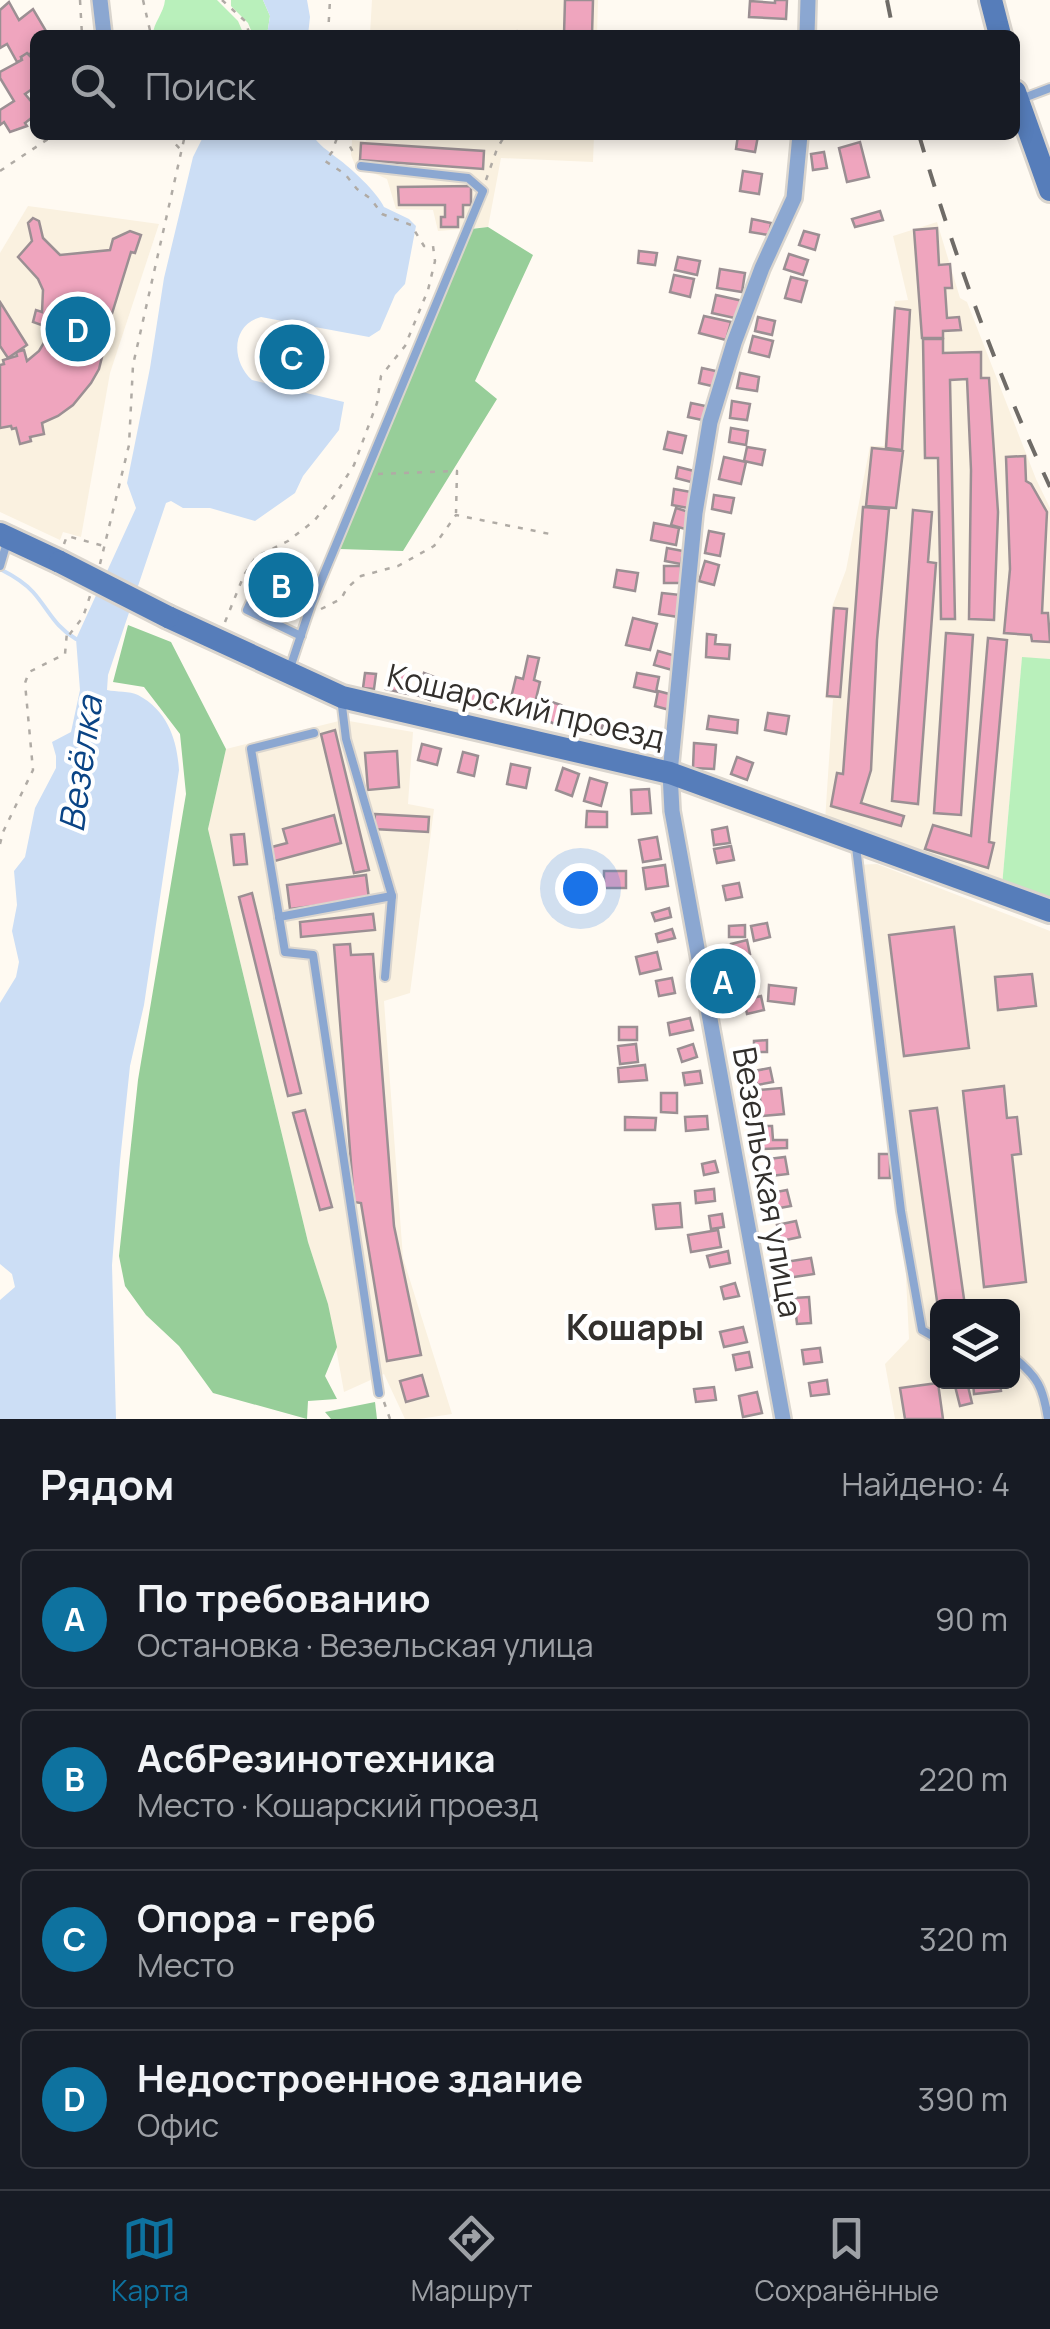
<!DOCTYPE html>
<html lang="ru">
<head>
<meta charset="utf-8">
<style>
	:root { --surface:#171b24; --page:#242831; --text:#f1f3f6; --muted:#9ea1a6; --line:#363941; --accent:#0e729f }
	body { margin:0; font-family:Manrope,sans-serif; background:var(--page); color:var(--text) }
	.controls { position:absolute; right:30px; bottom:30px; display:grid; overflow:hidden; border-radius:15px; box-shadow:0 5px 15px #0003 }
	.controls button { width:90px; height:90px; display:grid; place-items:center; padding:0; border:0; border-bottom:2px solid var(--line); background:var(--surface); color:var(--text); font:50px sans-serif }
	.you { position:absolute; left:580px; top:888px; width:35px; height:35px; margin:-25px; border:8px solid #fff; border-radius:50%; background:#1a73e8; box-shadow:0 0 0 15px #1a73e833 }
	.badge { display:grid; place-items:center; width:65px; height:65px; border-radius:50%; background:var(--accent); color:#fff; font-size:32px; font-weight:700 }
	.pin { position:absolute; translate:-50% -50%; border:5px solid #fff; box-shadow:0 2px 10px #0006 }
	.list { margin:0; padding:0; list-style:none }
	h2 { display:flex; justify-content:space-between; align-items:center; height:130px; margin:0; padding:0 40px; font-size:42px }
	h2 small { font-size:32px; font-weight:400; color:var(--muted) }
	.list li { display:grid; grid-template-columns:65px 1fr auto; gap:30px; align-items:center; box-sizing:border-box; height:140px; margin:0 20px 20px; padding:0 20px; border:2px solid var(--line); border-radius:15px }
	.list b { display:block; font-size:38px; white-space:nowrap }
	.list p { margin:0; font-size:32px; white-space:nowrap; color:var(--muted) }
	.list em { font-size:32px; font-style:normal; color:var(--muted) }
	.icon { flex:none; width:55px; height:55px; fill:none; stroke:currentColor; stroke-width:2; stroke-linecap:round; stroke-linejoin:round }
	.map { position:relative; flex:none; width:1050px; height:1419px; overflow:hidden }
	.search { position:absolute; background:var(--surface); box-shadow:0 5px 15px #0003; left:30px; right:30px; top:30px; height:110px; display:flex; align-items:center; gap:25px; box-sizing:border-box; padding:0 35px; border-radius:15px; color:var(--muted); font-size:38px }
	.sheet { height:770px; background:var(--surface) }
	nav { display:flex; justify-content:space-around; align-items:center; box-sizing:border-box; height:140px; border-top:2px solid var(--line); background:var(--surface); font-size:28px; color:var(--muted) }
	nav a { display:grid; justify-items:center; gap:5px }
	nav .on { color:var(--accent) }
	.map>svg:first-child { display:block }
	.built { fill:#faf1e0; fill-rule:evenodd }
	.green { fill:#b9f0bb }
	.forest { fill:#97ce99 }
	.water { fill:#ccdef5 }
	.lines { fill:none; stroke-linecap:round; stroke-linejoin:round }
	.stream { stroke:#ccdef5; stroke-width:4 }
	.building { fill:#efa5be; stroke:#9b8f93; stroke-width:2.5 }
	.lane-casing { stroke:#dad5ce; stroke-width:12 }
	.street-casing { stroke:#dad5ce; stroke-width:20 }
	.secondary-casing { stroke:#dad5ce; stroke-width:28 }
	.path { stroke:#b0aba5; stroke-width:2.5; stroke-dasharray:5 8; stroke-linecap:butt }
	.lane { stroke:#8ba7d1; stroke-width:8 }
	.street { stroke:#8ba7d1; stroke-width:15 }
	.secondary { stroke:#567dba; stroke-width:22 }
	.rail { stroke:#6f6b67; stroke-width:4; stroke-dasharray:18 18; stroke-linecap:butt }
	.secondary-bridge-casing { stroke:#dad5ce; stroke-width:28; stroke-linecap:butt }
	.secondary-bridge { stroke:#567dba; stroke-width:22 }
	.labels { text-anchor:middle; dominant-baseline:central; stroke-width:8; stroke-linejoin:round; paint-order:stroke }
	.street-label { font-size:32px; fill:#322f2c; stroke:#fff }
	.water-label { font-size:35px; font-style:italic; fill:#0a4485; stroke:#fff }
	.neighbourhood-label { font-size:35px; font-weight:bold; fill:#322f2c; stroke:#fff }
</style>
</head>
<body>
<div class="map">
<svg width="1050" height="1419" viewBox="0 0 1050 1419">
	<rect width="100%" height="100%" fill="#fffaf2"/>
	<!-- built -->
	<g class="built">
		<polygon points="372,0 598,0 597,35 370,35"/>
		<polygon points="366,135 594,135 593,162 501,158 488,227 438,231 433,210 396,209 387,179 355,165 351,155 352,140 366,141"/>
		<polygon points="28,206 159,224 110,373 81,537 63,532 60,540 0,512 0,253"/>
		<polygon points="937,222 960,298 967,302 1036,479 1050,508 1050,659 1022,658 1002,886 825,821 833,699 825,698 832,607 846,570 870,446 884,446 895,301 908,300 893,236"/>
		<polygon points="343,720 413,732 408,804 434,809 410,993 384,1001 403,1258 452,1414 419,1419 405,1419 384,1374 344,1392 328,1304 308,1242 208,829 226,749"/>
		<path d="M 877,864 L 1050,931 L 1050,1419 L 895,1419 L 885,1364 L 909,1339 L 900,1153 L 855,865 ZM 938,1306 L 1012,1306 L 1012,1382 L 938,1382 Z"/>
	</g>
	<!-- green -->
	<g class="green">
		<path d="M 165,0 L 217,0 L 238,21 L 244,35 L 153,35 C 153,23 164,13 165,0 Z"/>
		<polygon points="231,0 263,0 270,16 267,35 253,35 248,23 231,6"/>
		<polygon points="1022,657 1050,659 1050,904 1002,886"/>
	</g>
	<!-- forest -->
	<g class="forest">
		<polygon points="488,227 533,255 475,381 497,399 403,551 339,549 471,229"/>
		<polygon points="128,625 171,642 226,749 208,829 308,1242 328,1304 337,1347 325,1376 337,1399 308,1401 307,1419 213,1393 179,1346 146,1315 125,1286 119,1256 138,1080 186,794 180,734 144,687 113,682"/>
		<polygon points="375,1402 377,1419 331,1419 325,1412"/>
	</g>
	<!-- water -->
	<g class="water">
		<polygon points="263,0 307,0 310,17 308,35 267,35 270,16"/>
		<path d="M 204,135 L 312,135 C 320,146 327,150 337,158 C 351,168 377,192 384,207 L 409,219 L 416,226 L 405,284 L 395,295 L 380,330 L 369,337 L 261,317 C 231,325 231,361 252,380 L 344,402 L 339,430 L 303,476 L 295,493 L 255,521 L 210,508 L 183,508 L 171,501 L 166,503 L 108,675 L 107,690 C 116,692 130,691 138,695 C 168,711 177,740 179,770 L 144,1005 L 130,1066 L 120,1161 L 112,1265 L 116,1419 L 0,1419 L 0,1300 L 15,1287 L 12,1274 L 0,1264 L 0,1003 L 16,977 L 19,962 L 12,931 L 17,905 L 14,871 L 25,857 L 35,808 L 56,768 L 56,756 L 52,742 L 71,732 L 80,690 L 76,639 L 136,508 L 127,483 L 150,368 L 164,278 L 193,157 Z"/>
	</g>
	<g class="lines">
		<!-- stream -->
		<path class="stream" d="M 0,569 C 12,575 24,582 33,592 C 49,610 54,626 76,639"/>
	</g>
	<!-- building -->
	<g class="building">
		<polygon points="565,0 593,0 592,35 564,35"/>
		<polygon points="775,0 787,0 786,19 749,17 750,1 775,3"/>
		<polygon points="9,2 19,20 33,9 46,31 43,32 45,35 35,35 35,52 21,57 22,60 17,62 7,44 0,48 0,10"/>
		<polygon points="27,53 35,61 35,87 25,94 35,106 35,120 32,122 30,119 25,123 27,126 10,132 4,122 0,125 0,110 14,101 0,78 0,72 22,60 21,57"/>
		<polygon points="738,135 758,136 755,152 736,149"/>
		<polygon points="860,142 869,177 847,182 839,148"/>
		<polygon points="361,143 484,151 483,169 360,160"/>
		<polygon points="824,152 827,168 813,170 811,154"/>
		<polygon points="743,171 762,174 759,194 740,191"/>
		<polygon points="471,186 471,205 463,205 463,217 458,217 458,227 441,227 441,217 445,217 445,205 399,205 398,187"/>
		<polygon points="880,211 883,220 855,227 852,219"/>
		<polygon points="33,218 39,221 43,238 60,255 110,250 113,239 130,231 141,235 135,253 131,252 106,333 100,331 97,343 105,345 99,369 91,383 73,405 58,416 42,423 44,434 30,437 31,441 20,444 16,428 12,429 11,426 0,428 0,365 4,364 3,360 17,356 16,352 24,350 27,361 39,351 48,336 50,328 33,322 36,310 42,312 43,290 38,279 18,257 32,241 28,223"/>
		<polygon points="752,219 771,223 769,235 750,232"/>
		<polygon points="937,228 939,265 950,264 952,288 945,288 947,318 959,317 961,330 943,331 943,338 922,338 914,230"/>
		<polygon points="804,231 819,235 815,250 799,245"/>
		<polygon points="639,251 657,253 655,265 638,263"/>
		<polygon points="789,254 808,260 803,275 784,269"/>
		<polygon points="678,257 700,261 697,275 675,270"/>
		<polygon points="720,269 745,273 742,292 717,288"/>
		<polygon points="674,275 694,279 690,297 670,292"/>
		<polygon points="791,277 807,281 801,302 785,298"/>
		<polygon points="716,295 743,301 739,319 712,313"/>
		<polygon points="0,302 27,345 8,358 0,346"/>
		<polygon points="895,308 910,310 902,450 886,448"/>
		<polygon points="704,316 731,322 726,340 699,333"/>
		<polygon points="758,317 775,321 772,335 755,331"/>
		<polygon points="753,336 773,341 769,357 749,352"/>
		<polygon points="923,339 943,339 943,353 981,352 981,378 989,378 998,512 994,620 969,619 971,470 967,379 950,380 955,619 941,619 938,458 925,458"/>
		<polygon points="702,368 720,372 716,387 699,383"/>
		<polygon points="740,373 759,377 757,391 737,388"/>
		<polygon points="732,401 750,404 747,420 730,418"/>
		<polygon points="691,403 710,407 707,421 688,417"/>
		<polygon points="731,428 748,431 746,445 729,442"/>
		<polygon points="668,432 686,436 682,453 664,449"/>
		<polygon points="747,447 765,450 762,465 744,461"/>
		<polygon points="872,448 903,451 896,508 866,506"/>
		<polygon points="1025,456 1026,481 1031,484 1047,512 1042,613 1048,613 1050,642 1032,641 1031,635 1004,633 1010,569 1006,457"/>
		<polygon points="724,457 746,462 741,484 719,479"/>
		<polygon points="678,467 694,471 691,482 676,478"/>
		<polygon points="674,489 691,492 688,508 672,505"/>
		<polygon points="714,495 734,498 731,513 712,509"/>
		<polygon points="863,507 889,509 877,640 871,770 861,803 904,816 901,826 831,806 837,773 843,774"/>
		<polygon points="676,508 689,512 685,529 671,525"/>
		<polygon points="913,510 932,512 928,562 936,563 918,804 892,801"/>
		<polygon points="654,523 679,528 676,545 651,540"/>
		<polygon points="709,531 724,534 720,556 705,553"/>
		<polygon points="667,548 683,551 681,564 665,561"/>
		<polygon points="705,561 719,565 714,585 699,581"/>
		<polygon points="282,562 298,569 278,612 267,607 265,600"/>
		<rect x="664" y="566" width="17" height="17"/>
		<polygon points="617,570 638,573 635,591 614,587"/>
		<polygon points="662,593 681,595 678,617 659,614"/>
		<polygon points="834,608 847,609 840,697 827,696"/>
		<polygon points="633,618 657,624 650,650 626,645"/>
		<polygon points="946,633 973,635 961,815 934,813"/>
		<polygon points="707,634 716,635 715,644 730,645 729,659 706,657"/>
		<polygon points="988,638 1007,640 989,842 994,843 988,868 925,849 933,825 971,836"/>
		<polygon points="658,651 676,656 672,670 654,665"/>
		<polygon points="528,656 539,658 534,680 540,682 534,707 510,702 516,677 523,679"/>
		<polygon points="391,668 412,673 408,694 386,689"/>
		<polygon points="365,673 376,674 374,689 363,688"/>
		<polygon points="424,673 437,678 430,700 417,695"/>
		<polygon points="637,673 659,677 656,692 634,687"/>
		<polygon points="470,689 495,694 492,711 467,706"/>
		<polygon points="658,691 677,696 673,711 655,706"/>
		<polygon points="549,701 561,705 555,724 543,719"/>
		<polygon points="768,713 789,716 786,734 765,730"/>
		<polygon points="709,716 738,720 737,733 707,729"/>
		<polygon points="592,718 604,722 599,736 588,733"/>
		<polygon points="335,730 369,870 354,873 321,734"/>
		<polygon points="643,730 658,730 657,747 643,747"/>
		<polygon points="694,743 716,745 714,769 693,768"/>
		<polygon points="422,744 441,749 437,765 418,760"/>
		<polygon points="397,751 399,787 368,790 365,753"/>
		<polygon points="463,752 478,756 474,776 458,772"/>
		<polygon points="737,757 753,763 747,780 731,774"/>
		<polygon points="511,764 530,768 526,788 507,784"/>
		<polygon points="563,768 579,774 572,796 556,790"/>
		<polygon points="590,778 607,783 601,806 584,801"/>
		<polygon points="649,789 651,813 632,814 631,790"/>
		<polygon points="587,811 607,812 607,827 586,827"/>
		<polygon points="375,814 429,817 428,832 374,829"/>
		<polygon points="334,815 341,843 271,862 268,848 287,843 283,829"/>
		<polygon points="727,827 730,843 714,845 712,830"/>
		<polygon points="244,834 247,864 234,865 231,835"/>
		<polygon points="657,837 661,859 643,862 639,840"/>
		<polygon points="731,846 734,860 717,863 714,849"/>
		<polygon points="665,865 668,886 646,889 643,868"/>
		<rect x="604" y="871" width="22" height="17"/>
		<polygon points="366,875 369,899 290,909 287,885"/>
		<polygon points="739,883 742,897 726,900 723,886"/>
		<polygon points="252,893 301,1093 288,1096 239,897"/>
		<polygon points="669,908 671,917 655,921 652,913"/>
		<polygon points="373,914 375,930 301,937 300,922"/>
		<polygon points="767,923 770,937 754,941 751,926"/>
		<polygon points="745,925 745,937 729,937 729,926"/>
		<polygon points="954,927 969,1048 904,1056 889,935"/>
		<polygon points="672,929 675,938 658,942 656,934"/>
		<polygon points="747,940 750,954 733,958 731,944"/>
		<polygon points="350,944 351,955 373,954 394,1226 421,1355 387,1361 361,1203 354,1202 334,945"/>
		<polygon points="657,952 661,969 640,974 636,957"/>
		<polygon points="754,968 756,983 738,986 736,970"/>
		<polygon points="1032,974 1036,1006 998,1010 995,977"/>
		<polygon points="672,978 675,993 659,996 656,981"/>
		<polygon points="769,985 796,988 794,1004 768,1001"/>
		<polygon points="761,996 764,1010 747,1014 744,1000"/>
		<polygon points="690,1018 693,1030 670,1035 668,1023"/>
		<rect x="619" y="1027" width="18" height="13"/>
		<polygon points="767,1040 767,1052 754,1052 754,1041"/>
		<polygon points="636,1044 638,1062 620,1064 618,1046"/>
		<polygon points="693,1044 697,1057 682,1062 678,1049"/>
		<polygon points="645,1065 647,1080 619,1082 618,1068"/>
		<polygon points="770,1068 773,1082 757,1085 754,1071"/>
		<polygon points="700,1071 702,1083 685,1085 683,1073"/>
		<polygon points="1004,1086 1007,1118 1017,1117 1021,1154 1012,1155 1026,1282 984,1287 963,1091"/>
		<polygon points="781,1088 784,1114 762,1116 759,1090"/>
		<polygon points="661,1093 677,1093 677,1113 661,1112"/>
		<polygon points="937,1108 965,1306 938,1306 938,1308 910,1111"/>
		<polygon points="305,1110 332,1207 320,1210 293,1113"/>
		<polygon points="707,1116 708,1129 686,1131 685,1117"/>
		<polygon points="625,1117 656,1118 655,1130 625,1130"/>
		<polygon points="762,1126 772,1126 773,1140 787,1140 787,1148 763,1149"/>
		<rect x="879" y="1154" width="11" height="24"/>
		<polygon points="785,1157 788,1174 770,1176 768,1159"/>
		<polygon points="715,1161 718,1172 704,1175 702,1164"/>
		<polygon points="714,1189 715,1201 696,1203 695,1191"/>
		<polygon points="787,1190 791,1206 774,1209 771,1193"/>
		<polygon points="680,1203 682,1227 656,1229 653,1205"/>
		<polygon points="722,1214 724,1227 711,1229 709,1216"/>
		<polygon points="796,1221 800,1237 781,1241 777,1225"/>
		<polygon points="718,1230 721,1247 691,1252 688,1235"/>
		<polygon points="728,1251 730,1263 710,1267 707,1256"/>
		<polygon points="811,1258 814,1274 787,1278 785,1262"/>
		<polygon points="735,1283 739,1296 724,1299 721,1287"/>
		<polygon points="809,1297 811,1323 797,1324 794,1298"/>
		<polygon points="743,1327 747,1342 724,1347 720,1332"/>
		<polygon points="820,1348 822,1362 804,1364 802,1350"/>
		<polygon points="749,1352 752,1367 736,1370 733,1355"/>
		<polygon points="422,1375 428,1396 406,1402 400,1381"/>
		<polygon points="827,1380 829,1394 811,1396 809,1383"/>
		<polygon points="954,1382 967,1382 972,1403 960,1406"/>
		<polygon points="973,1382 1000,1382 1001,1391 974,1394"/>
		<polygon points="938,1383 943,1419 905,1419 900,1388"/>
		<polygon points="714,1387 716,1400 696,1402 694,1389"/>
		<polygon points="757,1392 762,1413 743,1417 739,1396"/>
	</g>
	<g class="lines">
		<!-- lane casing -->
		<g class="lane-casing">
			<g id="lane">
				<polyline points="1021,99 1050,88"/>
				<polyline points="269,563 247,610 301,636"/>
				<polyline points="0,566 7,542"/>
				<polyline points="290,668 311,605 483,191 468,178 361,166"/>
				<polyline points="341,698 346,739 392,896 385,977"/>
				<polyline points="314,733 251,749 285,952 313,955 379,1393"/>
				<polyline points="856,847 901,1211 922,1330 938,1339"/>
				<polyline points="279,917 392,896"/>
				<path d="M 1012,1356 C 1038,1377 1043,1387 1048,1419"/>
			</g>
		</g>
		<!-- street casing -->
		<g class="street-casing">
			<g id="street">
				<polyline points="100,0 104,35"/>
				<polyline points="807,35 808,0"/>
				<polyline points="783,1419 672,811 670,773 695,513 710,422 734,343 762,268 794,198 800,135"/>
			</g>
		</g>
		<!-- secondary casing -->
		<g class="secondary-casing">
			<g id="secondary">
				<polyline points="991,0 1000,35"/>
				<polyline points="1015,92 1050,190"/>
				<polyline points="0,534 60,562"/>
				<polyline points="168,617 342,697 670,773 1050,911"/>
			</g>
		</g>
		<!-- path -->
		<g class="path">
			<polyline points="80,0 82,35"/>
			<polyline points="143,0 151,35"/>
			<polyline points="222,0 245,21 250,35"/>
			<polyline points="328,35 330,0"/>
			<polyline points="517,35 519,26"/>
			<polyline points="167,135 181,150"/>
			<polyline points="344,135 355,156"/>
			<polyline points="0,171 54,135"/>
			<polyline points="486,180 497,149 505,135"/>
			<polyline points="378,474 457,471 456,513"/>
			<polyline points="64,544 67,536 104,546"/>
			<polyline points="100,564 129,445 133,365 185,135"/>
			<polyline points="321,609 341,599 347,588 361,576 398,566 434,546 456,515 555,535"/>
			<polyline points="225,622 244,575 256,557 288,541 314,521 335,495 354,465 377,403 381,376 405,346 428,290 435,261 433,246 424,246 411,225 382,214 371,199 357,189 345,174 325,161 332,152 338,135"/>
			<polyline points="0,844 3,832 33,770 25,683 29,672 65,654 67,632 69,635 83,617 90,596"/>
			<polyline points="384,1402 390,1419"/>
		</g>
		<!-- lane -->
		<use href="#lane" class="lane"/>
		<!-- street -->
		<use href="#street" class="street"/>
		<!-- secondary -->
		<use href="#secondary" class="secondary"/>
		<!-- rail -->
		<g class="rail">
			<polyline points="887,0 894,35"/>
			<path d="M 919,135 C 954,255 997,373 1050,487"/>
		</g>
		<!-- secondary-bridge casing -->
		<g class="secondary-bridge-casing">
			<polyline id="secondary-bridge" points="60,562 168,617"/>
		</g>
		<!-- secondary-bridge -->
		<use href="#secondary-bridge" class="secondary-bridge"/>
	</g>
	<g class="labels">
		<!-- street labels -->
		<g class="street-label">
			<text transform="translate(526 706) rotate(13)">Кошарский проезд</text>
			<text transform="translate(768 1182) rotate(80)">Везельская улица</text>
		</g>
		<!-- water labels -->
		<g class="water-label">
			<text transform="translate(80 764) rotate(-82)">Везёлка</text>
		</g>
		<!-- neighbourhood labels -->
		<g class="neighbourhood-label">
			<text x="635" y="1327">Кошары</text>
		</g>
	</g>
</svg>
<div class="controls">
<button><svg class="icon" aria-label="layers" viewBox="0 0 24 24"><path d="M12 4l9 5-9 5-9-5zM3 14l9 5 9-5"/></svg></button>
</div>
<div class="you"></div>
<div class="pin badge" style="left:723px;top:981px">A</div>
<div class="pin badge" style="left:281px;top:585px">B</div>
<div class="pin badge" style="left:292px;top:357px">C</div>
<div class="pin badge" style="left:78px;top:329px">D</div>
<div class="search"><svg class="icon" aria-label="search" viewBox="0 0 24 24"><circle cx="10" cy="10" r="6"/><path d="M15 15l6 6"/></svg>Поиск</div>
</div>
<section class="sheet">
<h2>Рядом<small>Найдено: 4</small></h2>
<ul class="list">
<li><span class="badge">A</span><div><b>По требованию</b><p>Остановка · Везельская улица</p></div><em>90 m</em></li>
<li><span class="badge">B</span><div><b>АсбРезинотехника</b><p>Место · Кошарский проезд</p></div><em>220 m</em></li>
<li><span class="badge">C</span><div><b>Опора - герб</b><p>Место</p></div><em>320 m</em></li>
<li><span class="badge">D</span><div><b>Недостроенное здание</b><p>Офис</p></div><em>390 m</em></li>
</ul>
</section>
<nav>
<a class="on"><svg class="icon" aria-label="map" viewBox="0 0 24 24"><path d="M3 6l6-2 6 2 6-2v14l-6 2-6-2-6 2zM9 4v14M15 6v14"/></svg>Карта</a>
<a><svg class="icon" aria-label="directions" viewBox="0 0 24 24"><path d="M12 3l9 9-9 9-9-9zM9 14v-3h6M13 9l2 2-2 2"/></svg>Маршрут</a>
<a><svg class="icon" aria-label="saved" viewBox="0 0 24 24"><path d="M7 4h10v16l-5-4-5 4z"/></svg>Сохранённые</a>
</nav>
</body>
</html>
